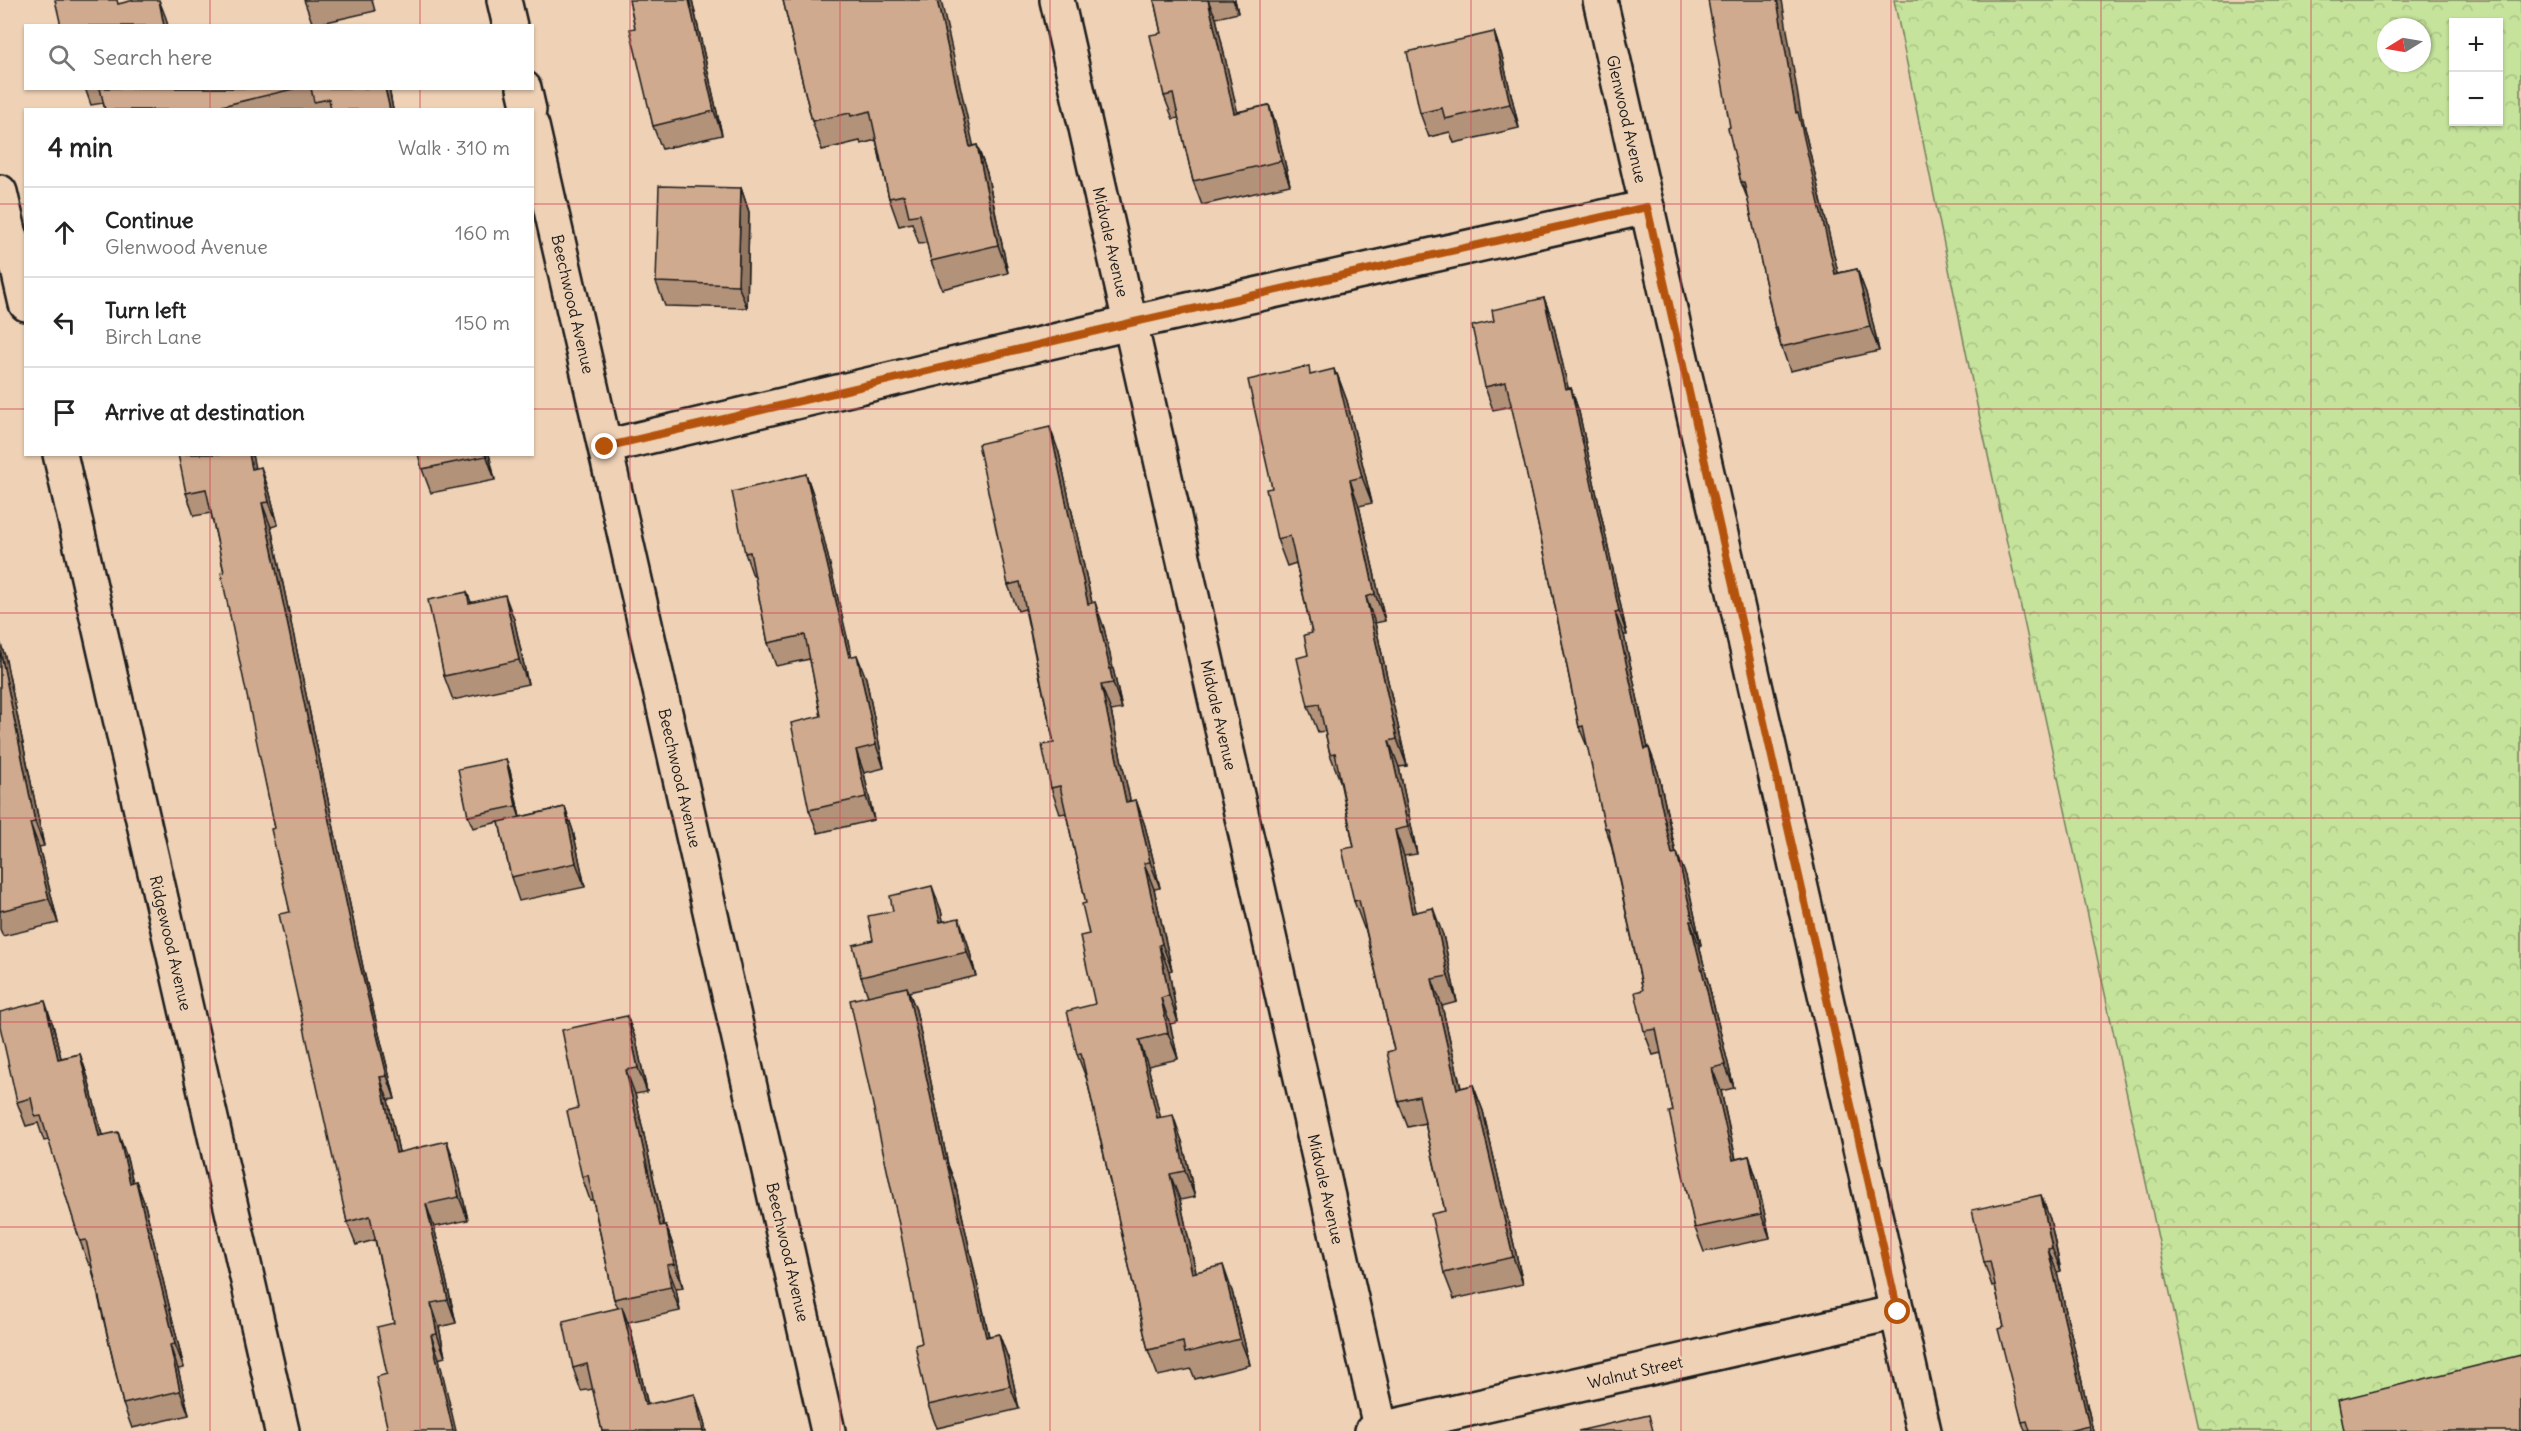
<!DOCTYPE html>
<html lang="en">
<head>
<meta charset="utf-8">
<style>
	:root { --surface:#fff; --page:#f6f6f6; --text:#222; --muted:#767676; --line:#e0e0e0 }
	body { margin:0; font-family:Delius,sans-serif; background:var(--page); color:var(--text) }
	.controls { position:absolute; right:18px; top:18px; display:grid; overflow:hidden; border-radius:0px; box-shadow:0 2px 4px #0004 }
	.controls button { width:54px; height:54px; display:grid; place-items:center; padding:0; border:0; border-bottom:2px solid var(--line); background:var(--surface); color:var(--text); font:30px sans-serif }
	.compass { position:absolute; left:2377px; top:18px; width:54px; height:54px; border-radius:50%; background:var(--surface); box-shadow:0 2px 4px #0004; rotate:259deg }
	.stop { position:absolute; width:18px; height:18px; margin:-14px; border:4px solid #b45309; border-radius:50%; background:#fff }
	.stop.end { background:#b45309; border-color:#fff; box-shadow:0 2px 6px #0008 }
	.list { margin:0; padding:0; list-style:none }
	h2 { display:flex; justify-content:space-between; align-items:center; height:78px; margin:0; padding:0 24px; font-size:26px }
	h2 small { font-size:20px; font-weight:400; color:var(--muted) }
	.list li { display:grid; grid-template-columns:39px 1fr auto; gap:18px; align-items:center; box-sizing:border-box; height:90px; padding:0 24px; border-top:2px solid var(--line) }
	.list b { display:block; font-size:22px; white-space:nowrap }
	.list p { margin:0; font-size:20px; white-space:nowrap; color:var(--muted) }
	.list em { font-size:20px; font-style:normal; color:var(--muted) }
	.icon { flex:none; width:33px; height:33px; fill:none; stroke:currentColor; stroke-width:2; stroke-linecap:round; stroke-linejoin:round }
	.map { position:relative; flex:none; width:2521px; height:1431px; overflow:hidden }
	.search { position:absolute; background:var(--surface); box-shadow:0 2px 4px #0004; left:24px; top:24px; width:510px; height:66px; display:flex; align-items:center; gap:15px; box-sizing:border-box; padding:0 21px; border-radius:0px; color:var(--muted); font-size:22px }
	.panel { position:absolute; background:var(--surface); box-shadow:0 2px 4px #0004; left:24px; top:108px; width:510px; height:348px; border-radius:0px }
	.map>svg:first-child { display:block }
	.forest { fill:url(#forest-crowns); stroke:#70805c; stroke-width:1.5; fill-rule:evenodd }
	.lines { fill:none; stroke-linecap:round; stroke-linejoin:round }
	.minor-casing { stroke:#1c1c1c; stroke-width:38 }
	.minor { stroke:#efd2b6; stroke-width:33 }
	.wall { fill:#b3927a; stroke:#1c1c1c; stroke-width:1.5 }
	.shaded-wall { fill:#927763; stroke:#1c1c1c; stroke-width:1.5 }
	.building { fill:#d0aa8e; stroke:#1c1c1c; stroke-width:1.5 }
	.route { stroke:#b45309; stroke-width:8 }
	.grid { fill:none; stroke:#d1495b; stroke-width:1.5; stroke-opacity:0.55 }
	.labels { text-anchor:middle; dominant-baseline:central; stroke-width:4.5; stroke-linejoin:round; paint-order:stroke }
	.street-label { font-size:16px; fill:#1c1c1c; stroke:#efd2b6 }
</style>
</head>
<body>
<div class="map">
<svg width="2521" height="1431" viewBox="0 0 2521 1431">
	<defs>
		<pattern id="forest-crowns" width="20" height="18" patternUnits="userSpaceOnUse" patternTransform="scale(1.5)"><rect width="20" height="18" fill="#c5e39b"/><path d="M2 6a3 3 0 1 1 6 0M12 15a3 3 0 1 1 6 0" fill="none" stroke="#a9c285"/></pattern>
	</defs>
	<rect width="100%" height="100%" fill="#efd2b6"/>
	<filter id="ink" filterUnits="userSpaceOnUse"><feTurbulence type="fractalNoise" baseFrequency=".0167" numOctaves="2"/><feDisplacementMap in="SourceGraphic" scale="12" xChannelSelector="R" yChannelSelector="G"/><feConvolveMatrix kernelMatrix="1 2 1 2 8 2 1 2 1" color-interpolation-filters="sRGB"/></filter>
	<g filter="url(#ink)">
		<!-- forest -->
		<path class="forest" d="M 1894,0 L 2521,0 L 2521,1393 L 2367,1431 L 2200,1431 L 1974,391 ZM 2454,22 L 2498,22 L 2498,122 L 2454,122 ZM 2386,27 L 2422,27 L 2422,63 L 2386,63 Z"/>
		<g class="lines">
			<!-- minor casing -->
			<g class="minor-casing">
				<g id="minor">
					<polyline points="504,0 510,26"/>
					<polyline points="1057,0 1381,1431"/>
					<polyline points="1600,0 1924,1431"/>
					<polyline points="524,88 529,110"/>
					<polyline points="532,126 828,1431"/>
					<polyline points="0,192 26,304"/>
					<polyline points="605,447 1130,323 1647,207"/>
					<polyline points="60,454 282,1431"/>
					<polyline points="1372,1431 1897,1312"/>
				</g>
			</g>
			<!-- minor -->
			<use href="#minor" class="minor"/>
		</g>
		<!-- wall -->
		<g class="wall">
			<polygon points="304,0 372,0 375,11 313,25"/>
			<polygon points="692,0 722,135 662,149 653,126 635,28"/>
			<polygon points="783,0 974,146 977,145 987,173 1008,273 942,289 931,261 927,243 919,244 912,223 899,226 889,198 876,140 861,144 860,141 822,150 812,121"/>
			<polygon points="1154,0 1235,0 1238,13 1216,18 1237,112 1269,105 1277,129 1290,185 1202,205 1193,181 1179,118 1173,119 1164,96 1161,33"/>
			<polygon points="1494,32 1502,56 1519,128 1454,143 1450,132 1429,137 1420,113"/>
			<polygon points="85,88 389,88 393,110 105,110 103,103 91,105"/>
			<polygon points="1803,126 1806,136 1838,273 1857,269 1866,293 1879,351 1790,371 1775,328 1748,200 1741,182 1730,127"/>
			<polygon points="741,188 749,212 747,308 665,306 656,282"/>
			<polygon points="1544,298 1553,322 1568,389 1571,388 1579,412 1627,635 1624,635 1648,748 1649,748 1658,772 1676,853 1686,876 1701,945 1699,945 1734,1088 1721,1091 1736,1159 1749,1156 1757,1180 1770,1238 1704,1252 1695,1228 1673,1111 1661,1053 1653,1055 1644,1031 1643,990 1611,844 1605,828 1589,751 1579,727 1545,556 1512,406 1493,410 1485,387 1494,321"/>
			<polygon points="1337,374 1347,401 1372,503 1359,506 1385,621 1375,623 1407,766 1399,767 1417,854 1404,856 1416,912 1443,935 1457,1002 1442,1006 1461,1088 1473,1085 1483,1111 1523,1284 1454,1299 1444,1273 1445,1211 1425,1123 1408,1127 1398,1101 1394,1050 1365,927 1364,928 1354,901 1354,847 1340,781 1330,754 1325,731 1318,732 1308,706 1308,655 1312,633 1296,563 1287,566 1277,539 1272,488 1312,375"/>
			<polygon points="1059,453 1092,603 1104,628 1122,709 1111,711 1130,801 1136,800 1145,826 1160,888 1154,889 1172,970 1169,971 1178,1022 1170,1024 1178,1059 1148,1066 1160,1118 1182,1141 1195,1197 1180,1200 1196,1272 1232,1291 1250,1365 1195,1379 1191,1369 1158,1376 1148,1350 1087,1080 1077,1054 1095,1004 1086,903 1066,813 1060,814 1051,788 1054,743 1025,609 1018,611 1008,585"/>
			<polygon points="489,454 495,480 431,493 422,469"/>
			<polygon points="255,468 269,490 278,525 271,527 364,972 395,1099 388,1100 399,1152 455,1164 468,1220 434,1227 456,1323 439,1327 445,1357 387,1374 394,1323 375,1240 356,1245 347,1222 290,912 275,828 224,572 211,513 194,516 186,493"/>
			<polygon points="806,474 814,497 851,656 866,678 884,768 864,773 874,820 818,833 809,810 821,716 810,659 776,666 768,643 755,576 753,576 745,553"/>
			<polygon points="467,592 471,602 514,619 528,684 453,700 444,676"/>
			<polygon points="0,642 5,656 44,846 39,847 58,923 3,936 0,929"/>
			<polygon points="506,759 510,771 520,817 565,807 573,831 585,887 519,901 511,877 499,822 473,828 468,816"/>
			<polygon points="941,910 943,922 967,941 976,976 909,992 916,1010 948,1165 955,1183 989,1336 999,1334 1008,1358 1019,1409 937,1428 928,1405 922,1343 868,996 861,977 873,940"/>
			<polygon points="627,1016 636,1040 647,1092 635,1094 664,1226 666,1225 674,1249 683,1288 676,1289 680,1311 628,1322 631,1331 648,1405 703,1418 706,1431 602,1431 593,1389 581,1391 573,1368 618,1308 614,1299 593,1200 590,1200 582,1177 578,1108"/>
			<polygon points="53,1025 61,1058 80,1054 88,1078 102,1135 126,1155 133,1182 136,1181 145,1205 184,1368 178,1369 189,1415 132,1428 123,1404 91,1265 89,1265 80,1241 49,1140 44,1141 38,1123 26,1126 17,1102"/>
			<polygon points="2050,1219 2061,1271 2057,1272 2093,1431 2025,1431 2022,1422 2004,1327 1995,1285 1992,1286 1984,1262"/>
		</g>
		<!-- shaded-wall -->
		<g class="shaded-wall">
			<polygon points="159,0 166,18 168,26 164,26"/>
			<polygon points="689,0 692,0 722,135 714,111"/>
			<polygon points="937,0 941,0 980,175 970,147"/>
			<polygon points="1208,0 1216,18 1243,136 1234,113"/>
			<polygon points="1233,0 1235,0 1238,13"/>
			<polygon points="1777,0 1782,0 1803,126 1806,136 1844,298 1835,274 1796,113"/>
			<polygon points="1494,32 1502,56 1519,128 1510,104"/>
			<polygon points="385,88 389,88 393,110 390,110"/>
			<polygon points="1269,105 1277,129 1290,185 1281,161"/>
			<polygon points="977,145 987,173 1008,273 998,245"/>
			<polygon points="741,188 749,212 747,308 738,285"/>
			<polygon points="1857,269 1866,293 1879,351 1870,327"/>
			<polygon points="1544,298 1553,322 1574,413 1565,389"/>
			<polygon points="1334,369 1340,386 1337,374 1347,401 1372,503 1362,477"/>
			<polygon points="1571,388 1579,412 1627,635 1619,611"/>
			<polygon points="1050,427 1059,453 1098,630 1088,604"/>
			<polygon points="249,454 252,454 260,492 252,469"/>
			<polygon points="486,454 489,454 495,480"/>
			<polygon points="261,467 269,490 278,525 269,502"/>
			<polygon points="806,474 814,497 857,679 849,657"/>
			<polygon points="1350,480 1359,506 1385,621 1375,594"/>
			<polygon points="262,503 271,527 364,972 395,1099 387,1076 356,949"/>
			<polygon points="505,595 514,619 528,684 519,660"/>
			<polygon points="1366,597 1375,623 1407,766 1397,739"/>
			<polygon points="1095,602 1104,628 1122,709 1113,683"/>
			<polygon points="1615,612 1624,635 1653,772 1645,749"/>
			<polygon points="0,642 5,656 44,846 35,822 0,649"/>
			<polygon points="857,655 866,678 884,768 876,745"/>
			<polygon points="1101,685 1111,711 1136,828 1126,802"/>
			<polygon points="1389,741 1399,767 1417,854 1408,827"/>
			<polygon points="1649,748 1658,772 1681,878 1672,854"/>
			<polygon points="856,750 864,773 874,820 866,797"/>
			<polygon points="506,759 510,771 520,818 516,806"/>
			<polygon points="1136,800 1145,826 1160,888 1150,862"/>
			<polygon points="565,807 573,831 585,887 576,863"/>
			<polygon points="30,823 39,847 58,923 49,899"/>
			<polygon points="1395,830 1404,856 1422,939 1412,913"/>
			<polygon points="1677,853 1686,876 1701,945 1693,921"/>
			<polygon points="1144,863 1154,889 1172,970 1162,944"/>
			<polygon points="932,886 941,910 948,946 940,922"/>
			<polygon points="1433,908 1443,935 1457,1002 1448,976"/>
			<polygon points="959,918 967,941 976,976 967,952"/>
			<polygon points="1690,921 1699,945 1734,1088 1725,1065"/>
			<polygon points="1159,945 1169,971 1178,1022 1169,995"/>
			<polygon points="1432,979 1442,1006 1467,1115 1457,1089"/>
			<polygon points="907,987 916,1010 948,1165 955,1183 994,1361 986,1337 944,1159"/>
			<polygon points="1161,998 1170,1024 1178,1059 1168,1033"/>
			<polygon points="45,1001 53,1025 67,1083 58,1059"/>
			<polygon points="627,1016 636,1040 647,1092 638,1068"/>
			<polygon points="1139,1040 1148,1066 1167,1144 1157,1118"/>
			<polygon points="80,1054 88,1078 108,1160 99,1136"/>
			<polygon points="1712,1068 1721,1091 1741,1184 1733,1160"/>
			<polygon points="626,1070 635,1094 669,1250 660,1226"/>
			<polygon points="380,1077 388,1100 404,1176 396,1153"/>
			<polygon points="1473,1085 1483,1111 1523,1284 1513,1257"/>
			<polygon points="1173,1115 1182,1141 1195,1197 1185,1171"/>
			<polygon points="118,1132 126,1155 139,1207 130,1183"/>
			<polygon points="447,1141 455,1164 468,1220 459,1197"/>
			<polygon points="1749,1156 1757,1180 1770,1238 1761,1214"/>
			<polygon points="1170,1174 1180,1200 1202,1299 1192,1273"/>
			<polygon points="136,1181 145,1205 184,1368 175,1344"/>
			<polygon points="2041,1195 2050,1219 2061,1271 2052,1248"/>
			<polygon points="426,1204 434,1227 456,1323 448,1300"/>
			<polygon points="666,1225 674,1249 683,1288 674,1264"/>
			<polygon points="2048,1249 2057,1272 2093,1431 2090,1431 2089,1426"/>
			<polygon points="667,1265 676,1289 680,1311 671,1287"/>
			<polygon points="1223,1265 1232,1291 1250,1365 1240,1339"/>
			<polygon points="431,1303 439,1327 445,1357 437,1334"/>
			<polygon points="622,1307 631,1331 653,1429 645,1405"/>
			<polygon points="999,1334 1008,1358 1019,1409 1010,1386"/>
			<polygon points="431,1335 439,1358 456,1431 453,1431"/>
			<polygon points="170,1345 178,1369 189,1415 180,1391"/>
			<polygon points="695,1394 703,1418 706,1431 703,1431"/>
		</g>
		<!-- building -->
		<g class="building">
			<polygon points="55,0 117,0 118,4 134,0 159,0 164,26 61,26"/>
			<polygon points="629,0 689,0 714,111 653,126 630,29 635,28"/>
			<polygon points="783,0 937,0 970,147 977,145 998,245 931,261 920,214 909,216 904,195 889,198 870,111 851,116 850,113 812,121"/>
			<polygon points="1154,0 1208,0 1234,113 1269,105 1281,161 1193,181 1173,94 1164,96 1150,35 1161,33"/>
			<polygon points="1708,0 1777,0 1796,113 1798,112 1835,274 1857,269 1870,327 1781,347 1777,327 1775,328 1744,182 1741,182 1728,128 1730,127"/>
			<polygon points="1494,32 1510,104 1445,119 1442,108 1420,113 1407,52"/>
			<polygon points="100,88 297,88 205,110 105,110"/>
			<polygon points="311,88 385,88 390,110 331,110 329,99 314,102"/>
			<polygon points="659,186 741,188 738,285 656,282"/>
			<polygon points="1544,298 1565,389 1571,388 1619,611 1615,612 1645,749 1649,748 1672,854 1677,853 1693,921 1690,921 1725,1065 1712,1068 1733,1160 1749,1156 1761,1214 1695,1228 1669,1112 1673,1111 1656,1029 1644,1031 1635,992 1643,990 1608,828 1605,828 1583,726 1579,727 1545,556 1506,382 1485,387 1472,326 1494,321 1492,310"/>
			<polygon points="1309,366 1310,375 1334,369 1335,375 1337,374 1362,477 1350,480 1375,594 1366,597 1397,739 1389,741 1408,827 1395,830 1412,913 1433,908 1448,976 1432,979 1457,1089 1473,1085 1513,1257 1444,1273 1431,1214 1445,1211 1419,1096 1398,1101 1387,1052 1394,1050 1359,900 1354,901 1342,849 1354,847 1335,753 1330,754 1319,704 1308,706 1297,658 1308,655 1304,635 1312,633 1290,536 1277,539 1266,489 1272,488 1248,380"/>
			<polygon points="1050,427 1088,604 1095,602 1113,683 1101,685 1126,802 1136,800 1150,862 1144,863 1162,944 1159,945 1169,995 1161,998 1168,1033 1139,1040 1157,1118 1173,1115 1185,1171 1170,1174 1192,1273 1223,1265 1240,1339 1185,1353 1183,1342 1148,1350 1081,1053 1077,1054 1067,1011 1095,1004 1080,936 1089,934 1082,904 1086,903 1060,786 1051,788 1042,745 1054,743 1020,582 1008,585 978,444"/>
			<polygon points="178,454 249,454 252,469 261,467 269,502 262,503 356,949 387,1076 380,1077 396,1153 447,1141 459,1197 426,1204 448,1300 431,1303 437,1334 431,1335 453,1431 388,1431 376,1377 387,1374 377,1327 394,1323 370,1216 347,1222 279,914 290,912 271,829 275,828 221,573 224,572 206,489 186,493"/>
			<polygon points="418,454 486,454 486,456 422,469"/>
			<polygon points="806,474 849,657 857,655 876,745 856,750 866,797 809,810 791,723 821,716 805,635 768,643 750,552 745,553 732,492"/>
			<polygon points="467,592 469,603 505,595 519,660 444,676 428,600"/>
			<polygon points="0,649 35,822 30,823 49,899 0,911"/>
			<polygon points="506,759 516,806 468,816 458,769"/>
			<polygon points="565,807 576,863 511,877 499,822"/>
			<polygon points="932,886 940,922 959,918 967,952 861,977 853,945 873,940 868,916 893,911 890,896"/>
			<polygon points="907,987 944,1159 946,1159 986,1337 999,1334 1010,1386 928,1405 915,1345 922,1343 900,1229 850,1000"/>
			<polygon points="45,1001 58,1059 80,1054 99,1136 118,1132 130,1183 136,1181 175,1344 170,1345 180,1391 123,1404 86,1240 80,1241 41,1116 35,1117 31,1098 17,1102 0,1026 0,1012"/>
			<polygon points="627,1016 638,1068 626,1070 660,1226 666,1225 674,1264 667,1265 671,1287 614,1299 588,1175 582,1177 567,1111 578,1108 562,1030"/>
			<polygon points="2041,1195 2052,1248 2048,1249 2089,1426 2068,1431 2030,1431 2027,1421 2022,1422 1998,1329 2004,1327 1990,1261 1984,1262 1972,1210"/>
			<polygon points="622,1307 645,1405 695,1394 703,1431 602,1431 587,1364 573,1368 563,1321"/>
			<polygon points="2521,1355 2521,1431 2344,1431 2338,1400"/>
			<polygon points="1649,1415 1653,1431 1578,1431"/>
		</g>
	</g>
	<g class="lines" filter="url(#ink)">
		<!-- route -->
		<polyline class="route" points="605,447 1130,323 1647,207 1898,1312"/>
	</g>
	<!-- grid -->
	<path class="grid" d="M 210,0 L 210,26M 420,0 L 420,26M 630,0 L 630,1431M 840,0 L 840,1431M 1050,0 L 1050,1431M 1260,0 L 1260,1431M 1471,0 L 1471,1431M 1681,0 L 1681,1431M 1891,0 L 1891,1431M 2101,0 L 2101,1431M 2311,0 L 2311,1431M 210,88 L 210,110M 420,88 L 420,110M 0,204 L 26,204M 532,204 L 2521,204M 0,409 L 26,409M 532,409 L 2521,409M 210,454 L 210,1431M 420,454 L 420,1431M 0,613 L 2521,613M 0,818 L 2521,818M 0,1022 L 2521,1022M 0,1227 L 2521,1227"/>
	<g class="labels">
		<!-- street labels -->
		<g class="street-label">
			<text transform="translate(1627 119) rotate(77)">Glenwood Avenue</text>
			<text transform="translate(1111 242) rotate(77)">Midvale Avenue</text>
			<text transform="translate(573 304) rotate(77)">Beechwood Avenue</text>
			<text transform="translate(1219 715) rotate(77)">Midvale Avenue</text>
			<text transform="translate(680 778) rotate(77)">Beechwood Avenue</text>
			<text transform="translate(171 943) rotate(77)">Ridgewood Avenue</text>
			<text transform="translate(1326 1189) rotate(77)">Midvale Avenue</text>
			<text transform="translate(788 1252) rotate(77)">Beechwood Avenue</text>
			<text transform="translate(1635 1372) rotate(-13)">Walnut Street</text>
		</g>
	</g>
</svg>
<div class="controls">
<button>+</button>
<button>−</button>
</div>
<svg class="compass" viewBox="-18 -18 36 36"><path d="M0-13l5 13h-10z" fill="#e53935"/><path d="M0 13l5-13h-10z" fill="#767676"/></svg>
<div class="stop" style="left:1898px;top:1312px"></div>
<div class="stop end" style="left:605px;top:447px"></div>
<div class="search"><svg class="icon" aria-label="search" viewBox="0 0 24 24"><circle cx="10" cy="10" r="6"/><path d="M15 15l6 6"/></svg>Search here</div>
<section class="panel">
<h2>4 min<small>Walk · 310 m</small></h2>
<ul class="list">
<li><svg class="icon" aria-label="ahead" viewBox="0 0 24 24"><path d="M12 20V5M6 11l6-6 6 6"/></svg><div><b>Continue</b><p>Glenwood Avenue</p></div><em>160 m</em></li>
<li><svg class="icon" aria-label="left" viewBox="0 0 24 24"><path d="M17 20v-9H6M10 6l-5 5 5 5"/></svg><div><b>Turn left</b><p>Birch Lane</p></div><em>150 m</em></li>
<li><svg class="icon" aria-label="arrive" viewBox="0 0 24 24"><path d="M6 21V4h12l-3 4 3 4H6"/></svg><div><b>Arrive at destination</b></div></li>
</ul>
</section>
</div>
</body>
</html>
